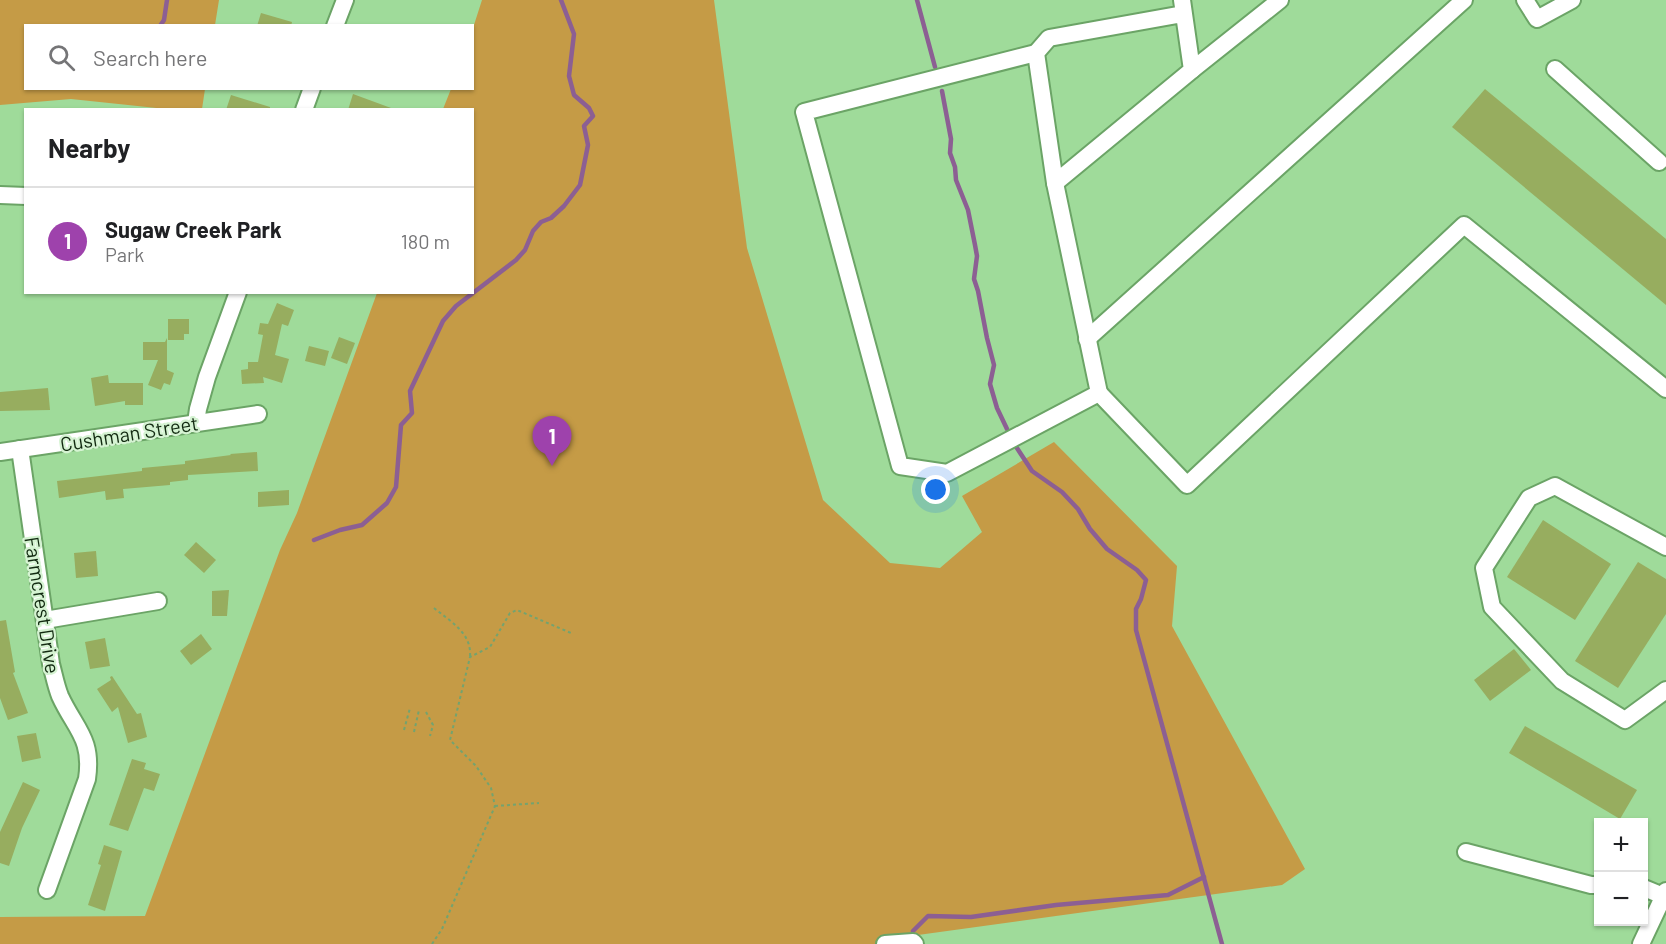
<!DOCTYPE html>
<html lang="en">
<head>
<meta charset="utf-8">
<style>
	:root { --surface:#fff; --page:#f6f6f6; --text:#202124; --muted:#757577; --line:#e0e0e0; --accent:#9e42ac }
	body { margin:0; font-family:Barlow,sans-serif; background:var(--page); color:var(--text) }
	.controls { position:absolute; right:18px; bottom:18px; display:grid; overflow:hidden; border-radius:0px; box-shadow:0 2px 4px #0004 }
	.controls button { width:54px; height:54px; display:grid; place-items:center; padding:0; border:0; border-bottom:2px solid var(--line); background:var(--surface); color:var(--text); font:30px sans-serif }
	.you { position:absolute; left:936px; top:490px; width:21px; height:21px; margin:-15px; border:4px solid #fff; border-radius:50%; background:#1a73e8; box-shadow:0 0 0 9px #1a73e833 }
	.badge { display:grid; place-items:center; width:39px; height:39px; border-radius:50%; background:var(--accent); color:#fff; font-size:20px; font-weight:700 }
	.pin { position:absolute; translate:-50% -50px; filter:drop-shadow(0 2px 3px #0008) }
	.pin::after { content:''; position:absolute; top:32px; width:21px; height:18px; background:inherit; clip-path:polygon(0 0,100% 0,50% 100%) }
	.list { margin:0; padding:0; list-style:none }
	h2 { display:flex; justify-content:space-between; align-items:center; height:78px; margin:0; padding:0 24px; font-size:26px }
	h2 small { font-size:20px; font-weight:400; color:var(--muted) }
	.list li { display:grid; grid-template-columns:39px 1fr auto; gap:18px; align-items:center; box-sizing:border-box; height:108px; padding:0 24px; border-top:2px solid var(--line) }
	.list b { display:block; font-size:22px; white-space:nowrap }
	.list p { margin:0; font-size:20px; white-space:nowrap; color:var(--muted) }
	.list em { font-size:20px; font-style:normal; color:var(--muted) }
	.icon { flex:none; width:33px; height:33px; fill:none; stroke:currentColor; stroke-width:2; stroke-linecap:round; stroke-linejoin:round }
	.map { position:relative; flex:none; width:1666px; height:944px; overflow:hidden }
	.search { position:absolute; background:var(--surface); box-shadow:0 2px 4px #0004; left:24px; top:24px; width:450px; height:66px; display:flex; align-items:center; gap:15px; box-sizing:border-box; padding:0 21px; border-radius:0px; color:var(--muted); font-size:22px }
	.panel { position:absolute; background:var(--surface); box-shadow:0 2px 4px #0004; left:24px; top:108px; width:450px; height:186px; border-radius:0px }
	.map>svg:first-child { display:block }
	.green { fill:#c59b46 }
	.lines { fill:none; stroke-linecap:round; stroke-linejoin:round }
	.stream { stroke:#8c5f93; stroke-width:4.5 }
	.building { fill:#97ad5f }
	.minor-casing { stroke:#6ba466; stroke-width:20 }
	.path { stroke:#73a36f; stroke-width:2; stroke-dasharray:3 3; stroke-linecap:butt }
	.minor { stroke:#fff; stroke-width:16 }
	.labels { text-anchor:middle; dominant-baseline:central; stroke-width:4.5; stroke-linejoin:round; paint-order:stroke }
	.street-label { font-size:20px; fill:#122a11; stroke:#d5f3d2 }
</style>
</head>
<body>
<div class="map">
<svg width="1666" height="944" viewBox="0 0 1666 944">
	<rect width="100%" height="100%" fill="#9fdb9a"/>
	<!-- green -->
	<g class="green">
		<polygon points="0,0 219,0 215,25 26,26 26,88 205,89 202,109 166,109 71,99 0,105"/>
		<polygon points="482,0 714,0 747,248 823,500 890,563 940,568 982,532 962,496 1054,442 1177,566 1172,626 1305,869 1282,885 918,935 912,944 0,944 0,917 145,916 280,550 297,513 377,293 472,292 472,110 443,109 451,89 472,88 473,28"/>
	</g>
	<g class="lines">
		<!-- stream -->
		<g class="stream">
			<polyline points="917,0 935,67"/>
			<polyline points="160,26 164,20 167,0"/>
			<polyline points="942,91 951,139 950,153 955,167 956,180 968,210 975,245 977,256 974,279 978,291 987,338 994,365 990,384 997,408 1007,429"/>
			<polyline points="1015,445 1032,471 1062,492 1078,509 1090,529 1107,549 1137,570 1146,580 1141,599 1136,609 1136,630 1222,944"/>
			<polyline points="314,540 340,530 362,525 387,503 396,487 401,425 412,413 410,391 443,321 456,306 516,260 525,250 533,231 541,222 551,218 564,206 580,185 588,145 584,126 593,116 589,108 574,95 569,76 574,34 561,0"/>
			<polyline points="913,931 928,916 971,917 1056,905 1168,895 1204,877"/>
		</g>
	</g>
	<!-- building -->
	<g class="building">
		<polygon points="261,13 292,22 291,26 257,26"/>
		<polygon points="1485,89 1666,239 1666,305 1452,127"/>
		<polygon points="353,94 391,108 390,110 348,110"/>
		<polygon points="231,95 270,107 270,110 226,110"/>
		<polygon points="277,303 294,310 288,326 282,324 275,355 289,359 282,383 263,377 264,383 242,384 241,370 248,369 248,362 258,362 263,335 258,334 260,323 268,324"/>
		<polygon points="168,319 189,319 189,334 184,334 184,340 168,340"/>
		<polygon points="339,337 355,343 347,364 331,358"/>
		<polygon points="167,338 167,370 174,373 170,385 164,383 161,390 148,385 158,360 143,360 143,342 165,342"/>
		<polygon points="309,346 329,351 325,366 305,361"/>
		<polygon points="108,375 109,383 143,383 143,405 125,405 125,401 95,406 91,378"/>
		<polygon points="48,388 50,410 0,411 0,392"/>
		<polygon points="257,452 258,471 188,475 188,480 170,482 170,485 123,489 124,498 106,500 105,491 59,498 57,481 142,471 142,468 185,464 185,461 231,455 230,454"/>
		<polygon points="289,490 289,505 258,507 258,492"/>
		<polygon points="1543,520 1611,564 1575,620 1507,577"/>
		<polygon points="196,542 216,560 204,573 184,555"/>
		<polygon points="96,551 98,576 76,578 74,553"/>
		<polygon points="1638,562 1666,579 1666,614 1618,688 1575,661"/>
		<polygon points="229,590 227,616 212,616 212,591"/>
		<polygon points="6,620 15,672 13,673 28,713 8,720 0,698 0,621"/>
		<polygon points="201,634 212,649 191,665 180,651"/>
		<polygon points="105,638 110,666 90,669 85,642"/>
		<polygon points="1514,649 1531,670 1490,701 1474,680"/>
		<polygon points="112,676 137,714 141,713 147,737 128,743 118,707 112,712 97,689 111,680 110,677"/>
		<polygon points="1525,726 1637,790 1620,819 1509,753"/>
		<polygon points="36,733 41,758 22,762 17,736"/>
		<polygon points="132,759 146,763 144,769 160,774 154,791 144,788 128,831 109,825"/>
		<polygon points="23,782 40,790 22,828 9,866 0,863 0,832"/>
		<polygon points="104,845 122,851 105,911 88,905 101,865 98,864"/>
	</g>
	<g class="lines">
		<!-- minor casing -->
		<g class="minor-casing">
			<g id="minor">
				<polyline points="1182,0 1192,70 1055,183 1036,53 1049,38 1183,14"/>
				<polyline points="1525,0 1537,19 1572,0"/>
				<polyline points="335,26 345,0"/>
				<polyline points="1036,53 804,112 900,466 947,473 1099,393 1055,183"/>
				<polyline points="1555,69 1659,162"/>
				<polyline points="1192,70 1280,0"/>
				<polyline points="304,110 312,88"/>
				<polyline points="0,195 26,196"/>
				<polyline points="1087,339 1464,0"/>
				<polyline points="1099,393 1187,485 1464,225 1666,389"/>
				<polyline points="196,423 198,409 207,377 238,292"/>
				<path d="M 20,449 L 51,664 C 54,675 56,686 60,696 C 75,729 93,738 87,779 L 47,890"/>
				<polyline points="0,452 258,414"/>
				<polyline points="1666,547 1555,486 1529,498 1484,568 1492,607 1562,681 1625,720 1666,690"/>
				<polyline points="45,620 158,601"/>
				<polyline points="1466,852 1591,885 1598,885"/>
				<polyline points="1644,888 1663,896"/>
				<polyline points="885,944 913,942 915,944"/>
				<polyline points="1641,944 1666,891"/>
			</g>
		</g>
		<!-- path -->
		<g class="path">
			<path d="M 434,608 C 451,622 472,633 470,657"/>
			<polyline points="426,712 433,725 430,736"/>
			<polyline points="404,730 410,708"/>
			<polyline points="414,732 419,710"/>
			<polyline points="495,806 539,803"/>
			<polyline points="432,944 442,929 495,806 491,788 476,766 450,740 470,657 490,647 510,613 517,610 571,633"/>
		</g>
		<!-- minor -->
		<use href="#minor" class="minor"/>
	</g>
	<g class="labels">
		<!-- street labels -->
		<g class="street-label">
			<text transform="translate(129 433) rotate(-9)">Cushman Street</text>
			<text transform="translate(43 605) rotate(81)">Farmcrest Drive</text>
		</g>
	</g>
</svg>
<div class="controls">
<button>+</button>
<button>−</button>
</div>
<div class="you"></div>
<div class="pin badge" style="left:552px;top:466px">1</div>
<div class="search"><svg class="icon" aria-label="search" viewBox="0 0 24 24"><circle cx="10" cy="10" r="6"/><path d="M15 15l6 6"/></svg>Search here</div>
<section class="panel">
<h2>Nearby<small></small></h2>
<ul class="list">
<li><span class="badge">1</span><div><b>Sugaw Creek Park</b><p>Park</p></div><em>180 m</em></li>
</ul>
</section>
</div>
</body>
</html>
